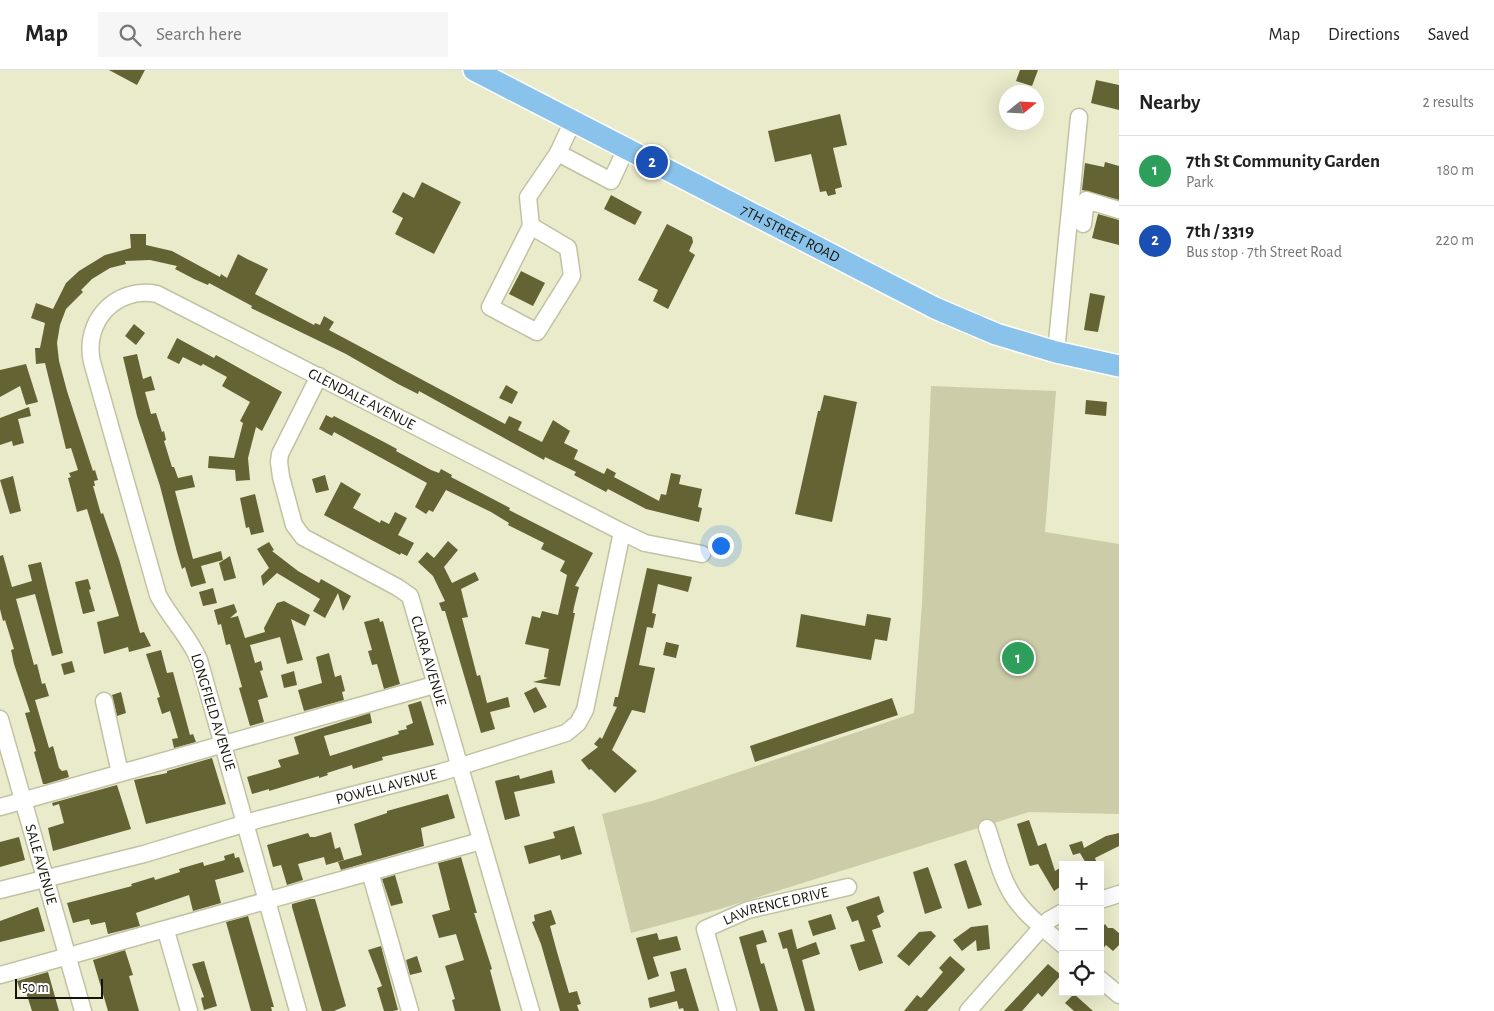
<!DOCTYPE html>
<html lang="en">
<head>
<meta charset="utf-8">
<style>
	:root { --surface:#fff; --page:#f6f6f6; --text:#222; --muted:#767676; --line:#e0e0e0; --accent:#111827 }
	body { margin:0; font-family:"Alegreya Sans",sans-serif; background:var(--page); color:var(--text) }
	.controls { position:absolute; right:15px; bottom:15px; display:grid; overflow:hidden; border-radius:0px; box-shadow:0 5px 20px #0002 }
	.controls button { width:45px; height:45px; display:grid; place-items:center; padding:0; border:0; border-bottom:1px solid var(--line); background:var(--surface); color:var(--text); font:25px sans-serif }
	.compass { position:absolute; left:999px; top:15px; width:45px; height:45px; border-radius:50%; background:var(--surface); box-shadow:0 5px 20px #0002; rotate:72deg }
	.scale { position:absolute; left:15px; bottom:12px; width:88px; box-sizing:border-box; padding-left:5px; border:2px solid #151409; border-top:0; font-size:14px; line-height:18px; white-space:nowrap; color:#151409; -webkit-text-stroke:4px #fff; paint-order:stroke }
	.you { position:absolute; left:720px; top:475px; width:18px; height:18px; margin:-12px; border:4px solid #fff; border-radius:50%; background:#1a73e8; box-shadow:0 0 0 8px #1a73e833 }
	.badge { display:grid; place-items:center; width:32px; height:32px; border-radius:50%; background:var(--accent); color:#fff; font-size:16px; font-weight:700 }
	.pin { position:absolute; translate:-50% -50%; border:2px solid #fff; box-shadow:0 1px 5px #0006 }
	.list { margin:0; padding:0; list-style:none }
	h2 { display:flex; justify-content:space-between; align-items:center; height:65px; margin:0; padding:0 20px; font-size:21px }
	h2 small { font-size:16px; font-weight:400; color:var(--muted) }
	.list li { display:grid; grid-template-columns:32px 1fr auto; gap:15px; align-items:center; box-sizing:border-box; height:70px; padding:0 20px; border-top:1px solid var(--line) }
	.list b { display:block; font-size:19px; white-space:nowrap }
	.list p { margin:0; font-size:16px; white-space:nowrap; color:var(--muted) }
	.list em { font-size:16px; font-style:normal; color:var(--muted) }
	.icon { flex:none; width:28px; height:28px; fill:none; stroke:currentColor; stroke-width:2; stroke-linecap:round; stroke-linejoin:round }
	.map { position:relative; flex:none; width:1119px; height:941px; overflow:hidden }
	header { display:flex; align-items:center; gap:30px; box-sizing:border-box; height:70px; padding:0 25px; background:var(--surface); border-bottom:1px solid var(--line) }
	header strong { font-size:24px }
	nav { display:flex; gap:28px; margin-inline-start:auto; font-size:18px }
	.search { width:350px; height:45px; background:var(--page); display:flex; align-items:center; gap:12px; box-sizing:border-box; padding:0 18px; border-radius:0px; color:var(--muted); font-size:19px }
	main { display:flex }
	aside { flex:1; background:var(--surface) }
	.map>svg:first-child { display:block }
	.garden { fill:#cccca9 }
	.building { fill:#636334 }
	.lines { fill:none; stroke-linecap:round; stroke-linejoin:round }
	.minor-casing { stroke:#c2c2a3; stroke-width:19 }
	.major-casing { stroke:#fff; stroke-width:24 }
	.minor { stroke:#fff; stroke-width:16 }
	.major { stroke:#89c2ea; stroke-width:21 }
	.labels { text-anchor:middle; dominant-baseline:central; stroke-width:5; stroke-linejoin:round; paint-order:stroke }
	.street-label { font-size:15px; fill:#151409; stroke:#fff }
</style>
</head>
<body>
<header>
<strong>Map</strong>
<div class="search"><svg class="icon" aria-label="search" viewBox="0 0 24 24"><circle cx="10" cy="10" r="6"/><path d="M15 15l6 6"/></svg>Search here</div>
<nav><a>Map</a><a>Directions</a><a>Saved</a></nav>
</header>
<main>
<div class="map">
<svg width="1119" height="941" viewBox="0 0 1119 941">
	<rect width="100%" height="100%" fill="#eaebcb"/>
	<!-- garden -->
	<polygon class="garden" points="931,316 1056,321 1045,462 1119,474 1119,744 1029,742 720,839 631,863 602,744 652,731 914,643 922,533"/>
	<!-- building -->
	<g class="building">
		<polygon points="109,0 145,0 137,15"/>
		<polygon points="1020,0 1038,0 1032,16 1016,11"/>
		<polygon points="1096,10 1119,15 1119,40 1091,33"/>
		<polygon points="840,44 847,75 833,78 842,117 835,119 836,124 828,126 826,121 820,122 811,84 775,92 768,61"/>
		<polygon points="1105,92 1119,96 1119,130 1082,120 1085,93 1104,97"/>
		<polygon points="422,112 461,132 434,184 395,164 403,148 392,142 403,122 414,128"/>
		<polygon points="611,125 642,142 635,155 604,139"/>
		<polygon points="1098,144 1119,150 1119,175 1092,168"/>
		<polygon points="667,154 692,167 693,172 689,181 695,185 668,239 653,231 658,220 638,210"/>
		<polygon points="130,164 146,164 146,175 172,181 220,207 221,204 227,208 238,184 247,189 268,199 255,224 314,255 315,253 320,255 324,246 334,252 329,260 505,354 509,346 522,352 518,360 542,372 553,350 570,361 564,373 578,380 574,389 604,404 607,398 616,403 614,407 659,431 661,424 666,425 671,403 681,405 679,414 702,419 698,437 702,438 699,452 646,439 608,419 606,422 574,405 576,402 545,387 544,390 419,321 418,324 398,314 346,284 251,238 252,236 209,213 208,215 194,209 175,199 177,196 150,190 125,191 126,194 110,198 92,209 81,220 83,222 66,239 60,255 57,273 59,291 67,321 93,401 95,400 98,410 94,411 95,416 93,416 101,444 103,443 119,489 140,563 144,562 151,576 129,582 128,577 104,584 97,552 119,546 87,439 77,442 68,408 71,407 69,403 78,400 71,378 66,379 45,293 36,294 35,278 40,278 45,253 31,248 36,233 53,239 66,213 79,201 105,185 131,178"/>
		<polygon points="521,201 545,213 533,236 509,224"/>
		<polygon points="1090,223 1105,226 1098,262 1084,260"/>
		<polygon points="134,254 145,263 136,275 125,266"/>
		<polygon points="177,268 214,288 216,285 282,322 262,361 256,357 248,388 250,410 236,411 235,400 208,398 209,386 234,388 243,353 240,351 250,332 222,316 227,307 203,294 201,296 183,287 179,294 167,288"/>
		<polygon points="137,284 143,309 151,306 155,320 145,322 151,344 156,343 162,362 164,361 166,370 164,371 172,397 174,397 178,408 192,405 195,417 175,421 193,489 221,481 223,490 201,496 206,513 191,517 185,497 182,499 177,482 160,416 137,346 123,287"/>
		<polygon points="26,294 38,332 26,335 20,316 0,327 0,300"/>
		<polygon points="506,315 518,322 512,334 499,328"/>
		<polygon points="824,325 857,332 832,452 795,444 818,341 820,341"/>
		<polygon points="1086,330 1107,332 1106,346 1085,344"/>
		<polygon points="29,337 31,346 18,349 24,373 13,376 12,371 0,375 0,348"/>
		<polygon points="326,345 332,348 334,346 384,372 397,379 396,381 431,400 439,403 441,399 452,405 451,407 510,438 509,440 593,483 575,516 579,517 574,537 573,543 575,543 560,616 533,612 548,608 544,607 549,579 525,574 532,546 540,548 542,541 558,545 567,505 560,501 565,491 541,479 544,473 508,455 509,453 491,442 446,420 433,442 429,440 426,444 415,437 427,413 334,362 332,366 319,359"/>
		<polygon points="325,405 329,420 316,423 312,409"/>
		<polygon points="13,406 21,441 10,444 0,410"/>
		<polygon points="341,412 361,424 353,438 380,453 381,450 389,454 395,442 407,448 398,465 414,473 407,486 401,483 400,485 324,445"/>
		<polygon points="255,424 264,462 251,465 249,457 246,458 240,428"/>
		<polygon points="448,471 458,480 444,497 452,513 475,502 479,510 461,519 468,547 462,548 477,606 480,605 487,633 508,627 510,637 490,642 495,659 481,663 445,541 442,541 439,533 445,531 433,506 418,492 427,482 434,488"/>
		<polygon points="269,472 274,480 272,481 298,501 319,513 321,509 351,526 343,541 338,523 325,548 313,541 320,529 277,503 263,516 261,506 269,498 257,479"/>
		<polygon points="3,485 12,517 32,511 28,495 41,492 63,583 52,586 35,524 16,529 34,595 37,594 42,614 45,613 49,626 35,630 49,678 53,676 59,698 62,701 67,700 69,707 46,714 43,714 34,682 36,681 25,643 30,642 14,594 11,580 14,579 5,550 3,551 0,539 0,486"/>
		<polygon points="230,486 236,508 224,511 219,493"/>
		<polygon points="647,498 692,507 688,522 658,514 652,543 656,544 653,558 647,557 639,595 655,598 645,643 632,640 612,680 637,701 615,723 591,699 589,700 581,690 598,677 594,674 600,667 602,669 617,637 613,636 615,627 618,627"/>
		<polygon points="88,509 91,519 89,520 95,541 83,544 75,512"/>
		<polygon points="213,518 217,533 203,536 199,522"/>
		<polygon points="284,531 310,545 305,556 291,549 303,590 287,594 280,567 250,575 255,593 261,591 263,600 260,601 268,627 258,630 264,652 250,656 239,618 242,617 230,574 226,575 221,554 218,555 214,540 234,534 237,542 230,548 238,546 245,568 265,562 264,558 277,533"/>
		<polygon points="801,544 865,556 867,544 891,548 887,571 875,569 871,590 796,577"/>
		<polygon points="379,548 380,552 383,551 400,614 384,619 377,594 372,595 368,581 372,580 364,552"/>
		<polygon points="666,572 679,575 676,588 663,585"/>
		<polygon points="161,580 167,603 173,602 190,665 193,664 196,672 174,678 172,669 178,668 170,641 162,644 157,628 160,627 146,584"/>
		<polygon points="329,583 335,607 341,605 345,621 342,622 344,630 304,641 298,620 322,613 316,587"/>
		<polygon points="72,591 75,602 64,605 61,594"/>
		<polygon points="294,601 297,615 284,618 281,605"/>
		<polygon points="536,617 547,637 534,643 524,623"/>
		<polygon points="121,622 126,643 117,646 112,625"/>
		<polygon points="892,628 898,645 755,692 750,676"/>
		<polygon points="421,631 434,675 382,687 383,690 353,699 352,695 327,703 328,705 319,708 319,706 269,721 269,719 252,724 247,707 281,697 278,690 299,684 294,667 370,643 372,653 324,666 330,686 399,664 398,661 407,659 406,656 413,653 408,635"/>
		<polygon points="212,688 226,734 146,754 134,710 167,703 167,701"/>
		<polygon points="552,700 555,713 514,722 520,746 505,750 495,711 519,705 520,709"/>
		<polygon points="117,715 131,759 53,781 48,758 64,753 59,734 53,736 52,733"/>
		<polygon points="448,724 455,748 421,758 424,776 341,800 338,792 362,785 354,754 387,743 387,741"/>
		<polygon points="1029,750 1038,776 1046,773 1055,801 1063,796 1063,815 1054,821 1038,794 1030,796 1029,794 1017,754"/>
		<polygon points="574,756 582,784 561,790 560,785 529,794 524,776 555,768 553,762"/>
		<polygon points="331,762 335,779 340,777 344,790 326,795 324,787 298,794 303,810 287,815 281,795 273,797 267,775 308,763 310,767 315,767"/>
		<polygon points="1119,763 1119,776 1095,788 1096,791 1091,795 1087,795 1080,783 1073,785 1069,775 1082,771 1084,778 1106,766"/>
		<polygon points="19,767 25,790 0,797 0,772"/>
		<polygon points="234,783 235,788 239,787 244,802 215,810 221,833 193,841 189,825 136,843 140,856 108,864 105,852 91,855 89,849 73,853 67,833 132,816 131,814 154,807 155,810 180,802 179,799 203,792 204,796 225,790 224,786"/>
		<polygon points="461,787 477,843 474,843 492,899 490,900 501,941 455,941 452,930 455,929 445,896 464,890 456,864 439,868 432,845 450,840 438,793"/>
		<polygon points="966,790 982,835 968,839 954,794"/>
		<polygon points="928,797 942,838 925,844 913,802"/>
		<polygon points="395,805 403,833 391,836 382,809"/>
		<polygon points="879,826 884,842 877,846 881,857 872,860 883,893 859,901 850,875 865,871 858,850 852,852 846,837"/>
		<polygon points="310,829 315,829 346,936 334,941 322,941 292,837 292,834"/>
		<polygon points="38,837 45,861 0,872 0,851"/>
		<polygon points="551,840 556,854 550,856 557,882 569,923 577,921 581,934 577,935 579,941 560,941 541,874 532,852 535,851 534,845"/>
		<polygon points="831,844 836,859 813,866 808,851"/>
		<polygon points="248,846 274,937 271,937 272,941 251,941 226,852"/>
		<polygon points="1105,854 1108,858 1113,858 1119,863 1119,875 1113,881 1106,875 1100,882 1100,860"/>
		<polygon points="988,855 990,879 977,881 976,870 962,881 953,870 971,857"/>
		<polygon points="792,859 797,879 816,872 820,884 802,890 815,941 805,941 787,878 783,879 778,863"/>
		<polygon points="763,860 767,872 756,875 761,894 764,893 778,941 760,941 739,867"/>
		<polygon points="931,861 936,866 909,896 897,886 919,862"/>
		<polygon points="657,863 659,870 677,866 681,880 653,887 659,906 648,910 636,868"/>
		<polygon points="381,876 398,940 393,941 384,941 377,918 382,916 368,880"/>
		<polygon points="125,880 133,905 129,906 139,941 108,941 93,890"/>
		<polygon points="417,886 422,902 410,905 406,890"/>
		<polygon points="950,886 965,899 964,901 927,941 904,941 917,925 921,928 943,902 939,898"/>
		<polygon points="204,891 217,936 204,940 201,928 204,927 192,894"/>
		<polygon points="1048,894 1061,905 1042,927 1038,923 1022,941 1004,941"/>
		<polygon points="686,898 699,941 684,941 683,938 679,939 677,931 650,938 648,928 675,921 670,902"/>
		<polygon points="48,902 59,941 32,941 25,919 20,920 17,911"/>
		<polygon points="1074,924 1093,941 1074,941 1065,933"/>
	</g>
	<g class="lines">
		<!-- minor casing -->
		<g class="minor-casing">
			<g id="minor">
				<polyline points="573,51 558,83 611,111 626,79"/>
				<polyline points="1083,154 1086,130 1119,140"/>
				<polyline points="531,156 568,178 572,206 537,262 490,237 531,156 528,127 558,83"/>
				<polyline points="1056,282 1079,47"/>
				<path id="s1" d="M 319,306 L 280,384 L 279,392 L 281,407 L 294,455 L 303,467 L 397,517 L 410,526 L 531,941"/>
				<polyline points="104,631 120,703"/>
				<path id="s2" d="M 0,649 L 83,941"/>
				<polyline points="0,737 434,615"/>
				<path d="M 987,758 C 995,780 1000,806 1013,826 C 1026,846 1046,860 1063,875"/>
				<polyline points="370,802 410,941"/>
				<path id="s3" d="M 0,820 L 144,784 L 260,749 L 442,702 L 566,663 L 578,653 L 585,640 L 622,462"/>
				<polyline points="1100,830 1119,824"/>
				<polyline points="166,861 189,941"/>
				<polyline points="0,905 481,771"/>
				<polyline points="1100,909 1119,925"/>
				<path id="s4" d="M 298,941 L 199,590 C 189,566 170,548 158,525 L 92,292 C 83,252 115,216 157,224 L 622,462 L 645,473 L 702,484"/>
				<path id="s5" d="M 728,941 L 705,859 L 748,840 L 848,817"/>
				<polyline points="968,941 1042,857 1049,850 1063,842"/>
			</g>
		</g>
		<!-- major casing -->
		<g class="major-casing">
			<g id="major">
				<path id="s6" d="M 474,0 L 935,238 L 996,264 L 1056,282 L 1119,296"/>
			</g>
		</g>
		<!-- minor -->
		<use href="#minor" class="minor"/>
		<!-- major -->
		<use href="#major" class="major"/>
	</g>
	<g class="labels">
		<!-- street labels -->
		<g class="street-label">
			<text stroke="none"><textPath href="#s6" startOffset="356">7TH STREET ROAD</textPath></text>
			<text stroke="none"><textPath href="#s4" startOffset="1026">GLENDALE AVENUE</textPath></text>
			<text stroke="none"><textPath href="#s1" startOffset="365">CLARA AVENUE</textPath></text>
			<text transform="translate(213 642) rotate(73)">LONGFIELD AVENUE</text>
			<text stroke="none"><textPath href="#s3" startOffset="400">POWELL AVENUE</textPath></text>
			<text stroke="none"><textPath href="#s2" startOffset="151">SALE AVENUE</textPath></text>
			<text stroke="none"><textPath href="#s5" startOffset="160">LAWRENCE DRIVE</textPath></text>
		</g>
	</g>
</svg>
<div class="controls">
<button>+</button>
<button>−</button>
<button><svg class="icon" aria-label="locate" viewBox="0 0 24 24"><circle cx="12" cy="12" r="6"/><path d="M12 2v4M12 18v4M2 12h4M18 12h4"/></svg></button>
</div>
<svg class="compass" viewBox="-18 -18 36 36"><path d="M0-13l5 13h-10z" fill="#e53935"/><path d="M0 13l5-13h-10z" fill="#767676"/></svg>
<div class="scale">50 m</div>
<div class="you"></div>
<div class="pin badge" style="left:1018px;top:588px;background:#2e9e5b">1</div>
<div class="pin badge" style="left:652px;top:92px;background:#1a4fb4">2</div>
</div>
<aside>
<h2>Nearby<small>2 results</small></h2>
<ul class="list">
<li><span class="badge" style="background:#2e9e5b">1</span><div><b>7th St Community Garden</b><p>Park</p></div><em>180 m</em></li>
<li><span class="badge" style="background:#1a4fb4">2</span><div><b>7th / 3319</b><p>Bus stop · 7th Street Road</p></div><em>220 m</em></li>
</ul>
</aside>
</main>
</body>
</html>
